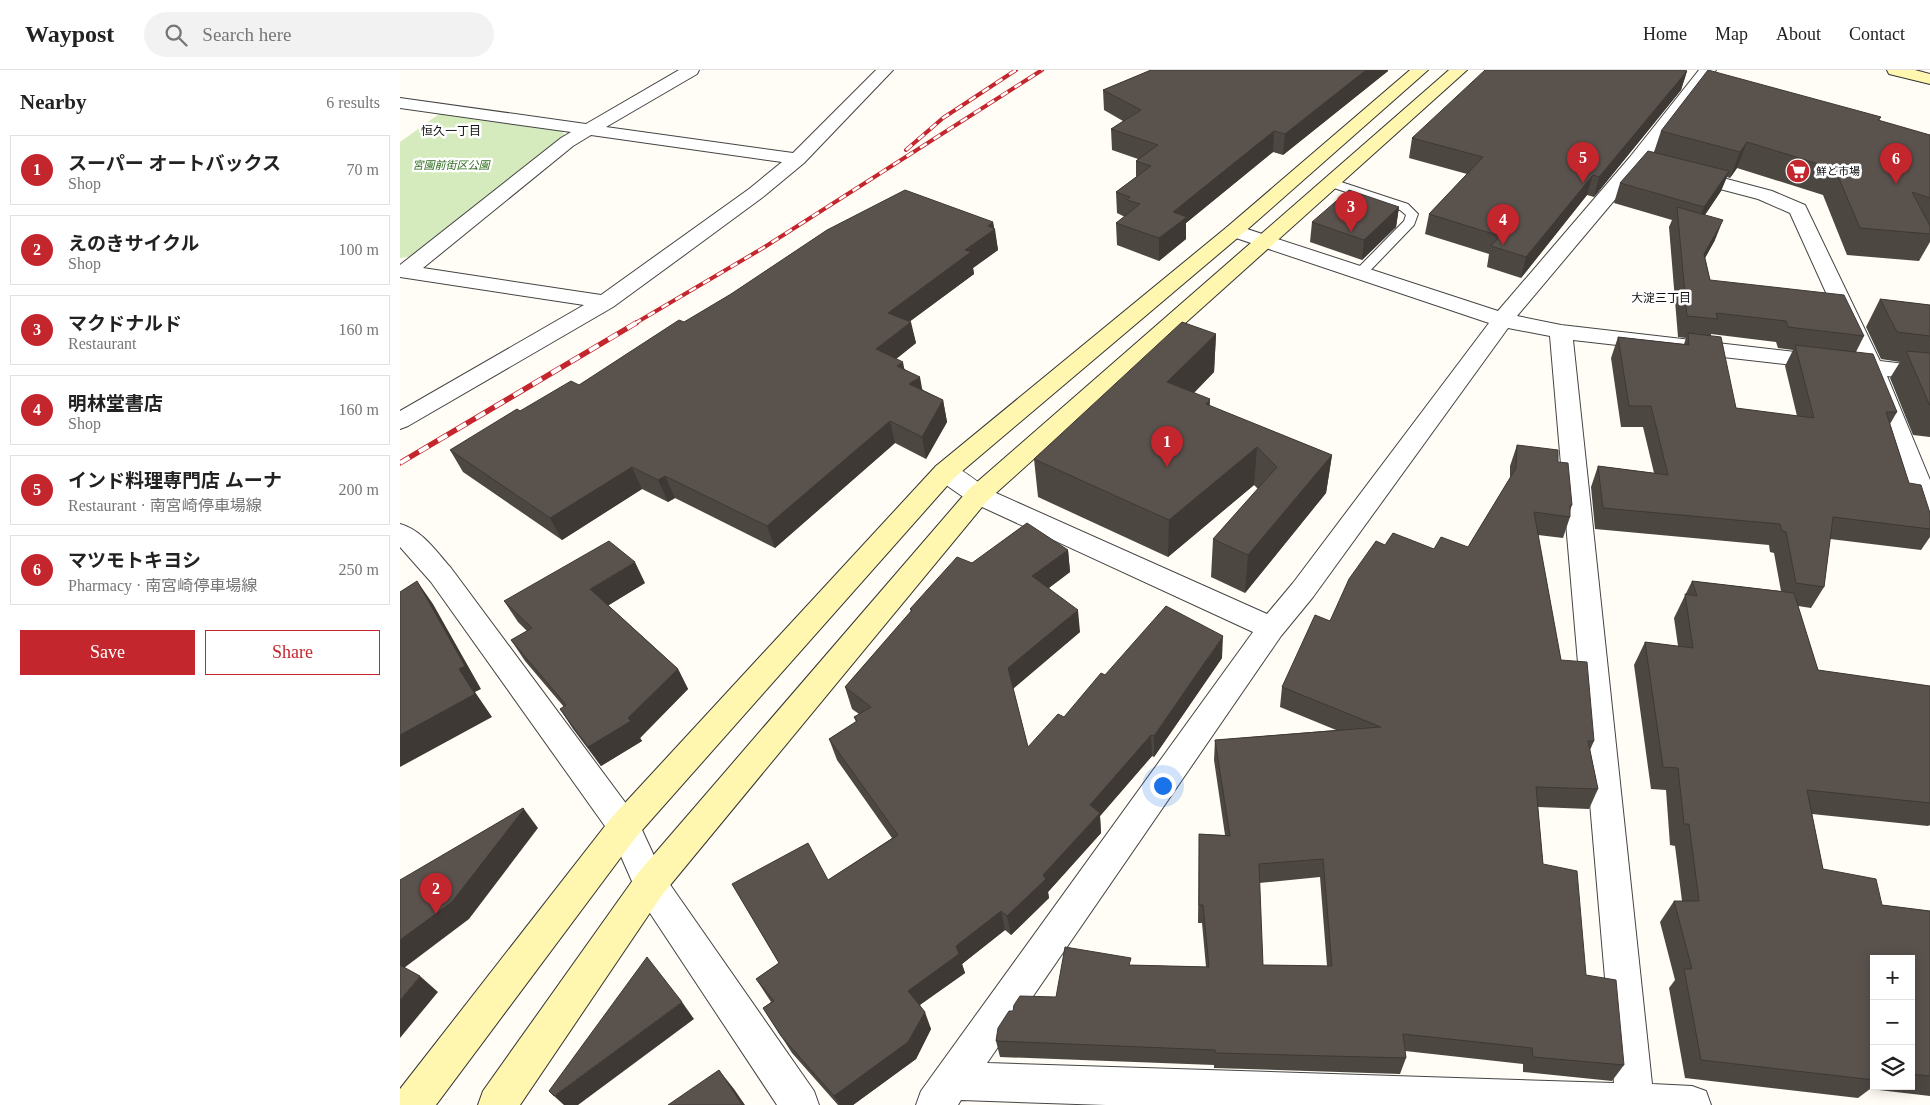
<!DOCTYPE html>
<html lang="en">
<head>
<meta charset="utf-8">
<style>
	:root { --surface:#fff; --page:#f2f2f2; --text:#222; --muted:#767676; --line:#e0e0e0; --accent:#c4262e }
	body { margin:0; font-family:"Times New Roman","Noto Sans JP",serif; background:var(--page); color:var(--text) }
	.controls { position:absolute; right:15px; bottom:15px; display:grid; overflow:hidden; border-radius:0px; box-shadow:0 2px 12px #0003 }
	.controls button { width:45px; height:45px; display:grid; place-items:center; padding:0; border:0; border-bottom:1px solid var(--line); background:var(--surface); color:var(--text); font:25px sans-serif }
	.you { position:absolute; left:762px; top:715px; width:18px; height:18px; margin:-12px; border:4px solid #fff; border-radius:50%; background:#1a73e8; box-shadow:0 0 0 8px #1a73e833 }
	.badge { display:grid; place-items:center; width:32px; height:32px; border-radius:50%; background:var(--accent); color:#fff; font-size:16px; font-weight:700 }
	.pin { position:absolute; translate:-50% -41px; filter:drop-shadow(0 1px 2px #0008) }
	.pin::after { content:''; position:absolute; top:26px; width:18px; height:15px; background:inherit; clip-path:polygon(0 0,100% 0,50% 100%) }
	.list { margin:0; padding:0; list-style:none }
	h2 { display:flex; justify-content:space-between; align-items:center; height:65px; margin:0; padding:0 20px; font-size:21px }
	h2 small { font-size:16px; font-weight:400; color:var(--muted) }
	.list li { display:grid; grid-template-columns:32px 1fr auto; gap:15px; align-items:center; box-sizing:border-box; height:70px; margin:0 10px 10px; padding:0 10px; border:1px solid var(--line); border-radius:0px }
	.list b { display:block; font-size:19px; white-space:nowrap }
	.list p { margin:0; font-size:16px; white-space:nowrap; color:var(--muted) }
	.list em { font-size:16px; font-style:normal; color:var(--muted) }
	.actions { display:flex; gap:10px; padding:15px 20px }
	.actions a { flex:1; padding:11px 0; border:1px solid var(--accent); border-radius:0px; text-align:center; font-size:18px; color:var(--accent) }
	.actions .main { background:var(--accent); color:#fff }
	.icon { flex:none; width:28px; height:28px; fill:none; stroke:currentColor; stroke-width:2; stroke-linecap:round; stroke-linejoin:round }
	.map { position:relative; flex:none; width:1530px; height:1035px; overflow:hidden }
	header { display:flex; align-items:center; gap:30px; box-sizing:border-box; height:70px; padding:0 25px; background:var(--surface); border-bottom:1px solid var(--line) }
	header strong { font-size:24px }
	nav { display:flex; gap:28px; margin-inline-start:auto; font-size:18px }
	.search { width:350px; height:45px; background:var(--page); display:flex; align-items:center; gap:12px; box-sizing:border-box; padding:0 18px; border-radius:28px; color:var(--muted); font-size:19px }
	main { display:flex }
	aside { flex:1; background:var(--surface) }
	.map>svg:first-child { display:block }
	.green { fill:#d5ebbd }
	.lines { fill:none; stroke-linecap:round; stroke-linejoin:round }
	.lane-casing { stroke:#444; stroke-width:2 }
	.street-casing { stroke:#444; stroke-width:2 }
	.secondary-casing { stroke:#333; stroke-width:2 }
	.lane { fill:#fff; fill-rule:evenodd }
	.street { fill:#fff; fill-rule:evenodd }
	.secondary { fill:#fff6b0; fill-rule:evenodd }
	.rail-far1-casing { stroke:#c4262e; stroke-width:4 }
	.rail-casing { stroke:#c4262e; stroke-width:5.5 }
	.rail-far1 { stroke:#fff; stroke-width:2.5; stroke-dasharray:8; stroke-linecap:butt }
	.rail { stroke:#fff; stroke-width:4; stroke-dasharray:11; stroke-linecap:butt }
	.wall { fill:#4d4742; fill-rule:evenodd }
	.shaded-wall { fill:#3f3936 }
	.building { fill:#5a524d; stroke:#3f3936; fill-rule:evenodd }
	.labels { text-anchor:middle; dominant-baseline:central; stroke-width:5; stroke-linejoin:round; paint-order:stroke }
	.far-park-label { font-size:11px; font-style:italic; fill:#2f6b1f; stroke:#fff }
	.far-poi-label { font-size:11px; fill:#111; stroke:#fff; text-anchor:start }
	.far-neighbourhood-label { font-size:12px; fill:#111; stroke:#fff }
</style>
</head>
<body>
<header>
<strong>Waypost</strong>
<div class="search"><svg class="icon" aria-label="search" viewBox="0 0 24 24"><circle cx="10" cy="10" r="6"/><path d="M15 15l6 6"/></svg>Search here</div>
<nav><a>Home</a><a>Map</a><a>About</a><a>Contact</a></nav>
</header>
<main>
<aside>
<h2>Nearby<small>6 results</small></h2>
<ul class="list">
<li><span class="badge">1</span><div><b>スーパー オートバックス</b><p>Shop</p></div><em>70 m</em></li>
<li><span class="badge">2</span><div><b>えのきサイクル</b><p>Shop</p></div><em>100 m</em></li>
<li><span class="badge">3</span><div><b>マクドナルド</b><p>Restaurant</p></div><em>160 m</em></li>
<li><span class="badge">4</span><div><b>明林堂書店</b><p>Shop</p></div><em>160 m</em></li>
<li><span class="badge">5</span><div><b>インド料理専門店 ムーナ</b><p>Restaurant · 南宮崎停車場線</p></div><em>200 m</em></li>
<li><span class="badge">6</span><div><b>マツモトキヨシ</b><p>Pharmacy · 南宮崎停車場線</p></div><em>250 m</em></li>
</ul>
<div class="actions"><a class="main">Save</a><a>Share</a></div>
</aside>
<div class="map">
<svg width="1530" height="1035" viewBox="0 0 1530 1035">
	<rect width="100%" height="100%" fill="#fffdf5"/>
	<!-- green -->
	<polygon class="green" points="39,44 160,60 165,65 15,186 0,188 0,72"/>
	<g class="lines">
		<!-- lane casing -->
		<g class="lane-casing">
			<polygon id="lane" points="932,109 1008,134 1018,144 1014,155 965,206 955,206 953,203 1004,151 1006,145 1000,140 928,116 926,113 928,110"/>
		</g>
		<!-- street casing -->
		<g class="street-casing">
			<g id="street">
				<path d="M 279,0 L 299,0 L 297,4 L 206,57 L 393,83 L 476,0 L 493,0 L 404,93 L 363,127 L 291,180 L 213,237 L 8,356 L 0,359 L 0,341 L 184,235 L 0,207 L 0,195 L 161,68 L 171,62 L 0,38 L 0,28 L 186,54 ZM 191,65 L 382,92 L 349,119 L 201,225 L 23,198 L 173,76 Z"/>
				<path d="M 1299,0 L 1316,0 L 1244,95 L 1117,246 L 1161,255 L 1456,289 L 1390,143 L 1358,129 L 1282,109 L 1280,105 L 1282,101 L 1289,99 L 1372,121 L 1405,135 L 1480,291 L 1530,297 L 1530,311 L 1487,306 L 1530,410 L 1530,450 L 1521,447 L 1517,441 L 1463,303 L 1173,270 L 1252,1014 L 1292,1016 L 1306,1021 L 1311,1035 L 706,1035 L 561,1030 L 558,1035 L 516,1035 L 521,1021 L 853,562 L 569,431 L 536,408 L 532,402 L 536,396 C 555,391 572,408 587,419 L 867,544 L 893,513 L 1089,253 L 827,165 L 824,161 L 827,157 L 834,155 L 841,157 L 1098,241 L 1230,87 ZM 1108,258 L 1150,266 L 1214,1013 L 587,993 L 881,566 L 913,527 Z"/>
				<path d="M 0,454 C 22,460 36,481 51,498 L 236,747 L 262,803 L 414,1021 L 419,1035 L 377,1035 L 238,825 L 212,766 L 31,512 L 0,477 Z"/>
			</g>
		</g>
		<!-- secondary casing -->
		<g class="secondary-casing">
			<g id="secondary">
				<polygon points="1010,0 1028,0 841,165 554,408 236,767 36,1035 0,1035 0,1019 212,747 536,396 827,157"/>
				<polygon points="1049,0 1067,0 587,431 262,825 120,1035 78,1035 83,1021 238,803 569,419"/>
				<polygon points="1487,0 1515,0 1530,4 1530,14 1489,4"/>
			</g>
		</g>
		<!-- lane -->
		<use href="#lane" class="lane"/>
		<!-- street -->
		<use href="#street" class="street"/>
		<!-- secondary -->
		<use href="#secondary" class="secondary"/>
		<!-- rail-far1 casing -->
		<g class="rail-far1-casing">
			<g id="rail-far1">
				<polyline points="506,80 543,48 616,0"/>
				<polyline points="234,254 363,178 642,0"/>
			</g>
		</g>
		<!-- rail casing -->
		<g class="rail-casing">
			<polyline id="rail" points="0,393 236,253"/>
		</g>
		<!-- rail-far1 -->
		<use href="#rail-far1" class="rail-far1"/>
		<!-- rail -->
		<use href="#rail" class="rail"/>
	</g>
	<!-- wall -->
	<g class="wall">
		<polygon points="751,0 988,0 988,1 883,85 873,82 786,153 786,169 759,191 717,175 716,153 725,147 717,143 716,122 736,107 736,91 738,89 712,80 711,59 723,51 704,40 703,20"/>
		<polygon points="1287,1 1281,20 1194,127 1187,125 1121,208 1087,197 1089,184 1025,164 1029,144 1067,104 1009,88 1012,68"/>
		<path d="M 1481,47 L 1479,51 L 1530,65 L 1530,172 L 1519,191 L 1447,185 L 1423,125 L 1337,98 L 1330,108 L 1327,107 L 1321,121 L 1305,145 L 1315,170 L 1305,188 L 1310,210 L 1464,266 L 1456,282 L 1497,342 L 1490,354 L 1509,413 L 1530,443 L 1530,467 L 1521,480 L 1430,469 L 1424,517 L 1411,538 L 1398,536 L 1418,600 L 1530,616 L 1530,755 L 1528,756 L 1412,744 L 1423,799 L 1482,835 L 1530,841 L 1530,1026 L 1470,1019 L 1458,1028 L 1285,1008 L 1269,918 L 1275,910 L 1260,852 L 1274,831 L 1282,831 L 1275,776 L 1270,775 L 1266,720 L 1251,719 L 1234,595 L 1245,572 L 1278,576 L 1274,548 L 1292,511 L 1381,521 L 1374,483 L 1370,482 L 1369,475 L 1195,459 L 1191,417 L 1198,396 L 1254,403 L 1243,357 L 1221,357 L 1211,288 L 1218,267 L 1284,274 L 1286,268 L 1278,267 L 1269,157 L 1272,150 L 1214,133 L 1220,113 L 1254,82 L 1261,61 ZM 1311,264 L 1376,272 L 1378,278 L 1393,280 L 1385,296 L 1397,346 L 1336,338 L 1311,266 ZM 1474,889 L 1511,889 L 1511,1016 L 1474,1016 Z"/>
		<polygon points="999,137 996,157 962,190 910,172 912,152"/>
		<polygon points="593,152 598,180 573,198 574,204 510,251 516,273 496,289 523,320 543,330 547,352 526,389 495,373 375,478 275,428 268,432 242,419 162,470 63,402 50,380 120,341 179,315 284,252"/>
		<polygon points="1480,229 1530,235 1530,367 1513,365 1490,308 1500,292 1481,289 1466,257"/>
		<polygon points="816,264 814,302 794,323 810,336 932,385 926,423 845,523 811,507 813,469 858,419 854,415 768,487 638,427 634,389"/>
		<path d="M 1117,375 L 1158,392 L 1172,435 L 1170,441 L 1170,447 L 1163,468 L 1138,465 L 1161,590 L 1194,671 L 1190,680 L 1198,719 L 1189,739 L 1138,737 L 1143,794 L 1186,905 L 1224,995 L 1212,1011 L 1123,1002 L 1123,994 L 1005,981 L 1006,988 L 1000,1004 L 814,998 L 814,995 L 600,987 L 596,971 L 613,941 L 656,927 L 731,895 L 806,897 L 802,853 L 798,853 L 799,764 L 825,765 L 814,690 L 815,670 L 936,660 L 880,637 L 882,617 L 985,475 L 1034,479 L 1068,477 L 1110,408 L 1110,396 ZM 920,807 L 927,896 L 863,895 L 859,813 Z"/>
		<polygon points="668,480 670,502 649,518 680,562 613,619 628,677 664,647 705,605 822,588 754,687 752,686 700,746 701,763 648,822 649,828 611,865 605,860 562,894 565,903 520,935 531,959 516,989 453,1035 438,1035 392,983 363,938 371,932 356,909 379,893 332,814 428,810 492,768 437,690 429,669 456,652 454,647 459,644 452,639 445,617 511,542 510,539 572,493"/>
		<polygon points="245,513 208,535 278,599 288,619 240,668 242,671 201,696 173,659 160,639 164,637 125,591 111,570 127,561 118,552 104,531"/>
	</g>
	<!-- shaded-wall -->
	<g class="shaded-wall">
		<polygon points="966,0 988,0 988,1 883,85 885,64"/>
		<polygon points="1287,1 1281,20 1194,127 1199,107"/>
		<polygon points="874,61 873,82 786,153 786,169 759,191 759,168 773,142"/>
		<polygon points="1347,72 1337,98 1330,108 1340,82"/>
		<polygon points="1329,101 1321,121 1296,158 1304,137"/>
		<polygon points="1193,105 1187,125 1121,208 1126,187"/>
		<polygon points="999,137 996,157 962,190 964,170"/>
		<polygon points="1323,150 1315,170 1296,204 1304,184"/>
		<polygon points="593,152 594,159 595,159 598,180 573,198 574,204 493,264 488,243 565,180 588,156"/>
		<polygon points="511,252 516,273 481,301 476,279"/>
		<polygon points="816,264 814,302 767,350 767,312"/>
		<polygon points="503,292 507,314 497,296"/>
		<polygon points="520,307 524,329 509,314"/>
		<polygon points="810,329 809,367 806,334"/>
		<polygon points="543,330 547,352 526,389 522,367"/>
		<polygon points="490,351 495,373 375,478 367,456"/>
		<polygon points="857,377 854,415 768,487 769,450"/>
		<polygon points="932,385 926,423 845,523 848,485"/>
		<polygon points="232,397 242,419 162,470 150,448"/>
		<polygon points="265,406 275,428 268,432 258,410"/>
		<polygon points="668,480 670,502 635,528 632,506"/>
		<polygon points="235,492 245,513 201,540 190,519"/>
		<polygon points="17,511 33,534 81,619 75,622 92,647 0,697 0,665 59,599"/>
		<polygon points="678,540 680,562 611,620 608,598"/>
		<polygon points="823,566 822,588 754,687 754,666"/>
		<polygon points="278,599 288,619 240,668 242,671 201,696 188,677 228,648"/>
		<polygon points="751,665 752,686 700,746 701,763 648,822 649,828 611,865 607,846 643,805 690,735"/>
		<polygon points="124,739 138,758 69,849 0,901 0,870"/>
		<polygon points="601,841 605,860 562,894 565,903 515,938 508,921 556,876"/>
		<polygon points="20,906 38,922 0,968 0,930"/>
		<polygon points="282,932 294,949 178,1035 164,1035 154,1026"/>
		<polygon points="525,942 531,959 516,989 453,1035 440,1035 434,1026"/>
		<polygon points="319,1000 334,1019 345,1035 342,1035"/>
	</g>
	<!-- building -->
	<g class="building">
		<polygon points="751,0 966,0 885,64 874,61 773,142 787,147 759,168 716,153 740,134 727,130 730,127 716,122 751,96 736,91 758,75 711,59 741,40 703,20"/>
		<polygon points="1085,0 1285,0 1287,1 1199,107 1193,105 1126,187 1091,176 1100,166 1029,144 1083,87 1012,68"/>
		<polygon points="1308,0 1481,47 1478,50 1530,65 1530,128 1512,122 1530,156 1530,164 1460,158 1435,99 1347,72 1340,82 1261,61"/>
		<polygon points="1248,81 1329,101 1304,137 1220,113"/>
		<polygon points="505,120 593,152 588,156 595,159 565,180 571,182 488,243 511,252 476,279 503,292 497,296 520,307 509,314 543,330 522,367 490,351 367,456 265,406 258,410 232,397 150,448 50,380 117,339 120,341 171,311 179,315 279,250 284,252 331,224 427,160"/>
		<polygon points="949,120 999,137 964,170 912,152"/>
		<polygon points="1277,137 1323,150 1304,184 1310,210 1444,225 1464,266 1388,257 1386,251 1316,243 1318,249 1287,246"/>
		<polygon points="1480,229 1530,235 1530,266 1497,262"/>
		<polygon points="782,252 816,264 767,312 810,329 806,334 932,385 848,485 813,469 877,397 857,377 769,450 634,389"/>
		<polygon points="1288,263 1321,267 1336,338 1414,348 1395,275 1473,284 1497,342 1486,342 1509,413 1521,415 1530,443 1530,459 1433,447 1424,517 1396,513 1386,462 1382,461 1380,454 1203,438 1198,396 1268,405 1251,336 1229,336 1218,267 1289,275"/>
		<polygon points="1506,281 1530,283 1530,336"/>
		<path d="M 1117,375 L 1158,380 L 1158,392 L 1168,393 L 1172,435 L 1170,435 L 1170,447 L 1134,442 L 1161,590 L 1187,592 L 1194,671 L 1188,671 L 1198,719 L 1136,717 L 1143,794 L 1177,801 L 1186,905 L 1216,910 L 1224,995 L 1133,987 L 1132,978 L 1003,964 L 1006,988 L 816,983 L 815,980 L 596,971 L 598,958 L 609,941 L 613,941 L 614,935 L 620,926 L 656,927 L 665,877 L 731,888 L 729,895 L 809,897 L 803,835 L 799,835 L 799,764 L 830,766 L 815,670 L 981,657 L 882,617 L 915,545 L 930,551 L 949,509 L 976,471 L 985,475 L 993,463 L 1034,479 L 1041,467 L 1068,477 L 1116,398 ZM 923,789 L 932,896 L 863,895 L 859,794 Z"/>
		<polygon points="627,453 668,480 632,506 678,540 608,598 628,677 658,644 664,647 701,603 705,605 766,536 823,566 754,666 751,665 690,735 700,743 643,805 646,809 607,846 601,841 556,876 559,884 508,921 525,942 508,972 434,1026 381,966 363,938 374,931 356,909 379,893 332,814 408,773 428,810 498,765 429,669 457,651 454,647 471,637 445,617 512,540 510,539 557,487 572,493"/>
		<polygon points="209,471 235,492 190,519 278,599 228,648 231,651 188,677 160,639 166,635 111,570 132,558 104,531"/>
		<polygon points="17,511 65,596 59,599 75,624 0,665 0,522"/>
		<polygon points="1292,511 1394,523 1418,600 1530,616 1530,733 1407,720 1423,799 1476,809 1482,835 1530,841 1530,1006 1511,1004 1511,889 1474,889 1474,1010 1301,990 1284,899 1292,899 1274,831 1299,831 1289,754 1284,754 1278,698 1263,697 1245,572 1293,578 1285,524 1297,526"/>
		<polygon points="123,738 124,739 52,832 0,870 0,810"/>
		<polygon points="247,887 282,932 154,1026 149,1021"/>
		<polygon points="0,895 20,906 0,930"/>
		<polygon points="319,1000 342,1035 268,1035"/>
	</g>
	<!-- icons -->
	<defs>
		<g id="supermarket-disc" transform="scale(1.25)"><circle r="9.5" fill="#c4262e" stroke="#fff"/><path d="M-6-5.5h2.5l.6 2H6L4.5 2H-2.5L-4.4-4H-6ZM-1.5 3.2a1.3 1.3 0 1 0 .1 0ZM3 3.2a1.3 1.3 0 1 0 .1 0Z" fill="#fff"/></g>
	</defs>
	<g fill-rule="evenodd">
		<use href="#supermarket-disc" x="1398" y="101"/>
	</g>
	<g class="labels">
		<!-- far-park labels -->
		<g class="far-park-label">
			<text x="51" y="95">宮園前街区公園</text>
		</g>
		<!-- far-poi labels -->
		<g class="far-poi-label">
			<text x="1416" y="101">鮮ど市場</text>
		</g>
		<!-- far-neighbourhood labels -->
		<g class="far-neighbourhood-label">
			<text x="51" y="61">恒久一丁目</text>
			<text x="1261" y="228">大淀三丁目</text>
		</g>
	</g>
</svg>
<div class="controls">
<button>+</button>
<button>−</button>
<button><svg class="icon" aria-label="layers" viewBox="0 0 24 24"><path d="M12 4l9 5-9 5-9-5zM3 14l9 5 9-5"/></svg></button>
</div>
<div class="you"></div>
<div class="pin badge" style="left:767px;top:397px">1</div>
<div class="pin badge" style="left:36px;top:844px">2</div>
<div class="pin badge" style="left:951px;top:162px">3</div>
<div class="pin badge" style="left:1103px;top:175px">4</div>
<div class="pin badge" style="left:1183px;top:113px">5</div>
<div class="pin badge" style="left:1496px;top:114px">6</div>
</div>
</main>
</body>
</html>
